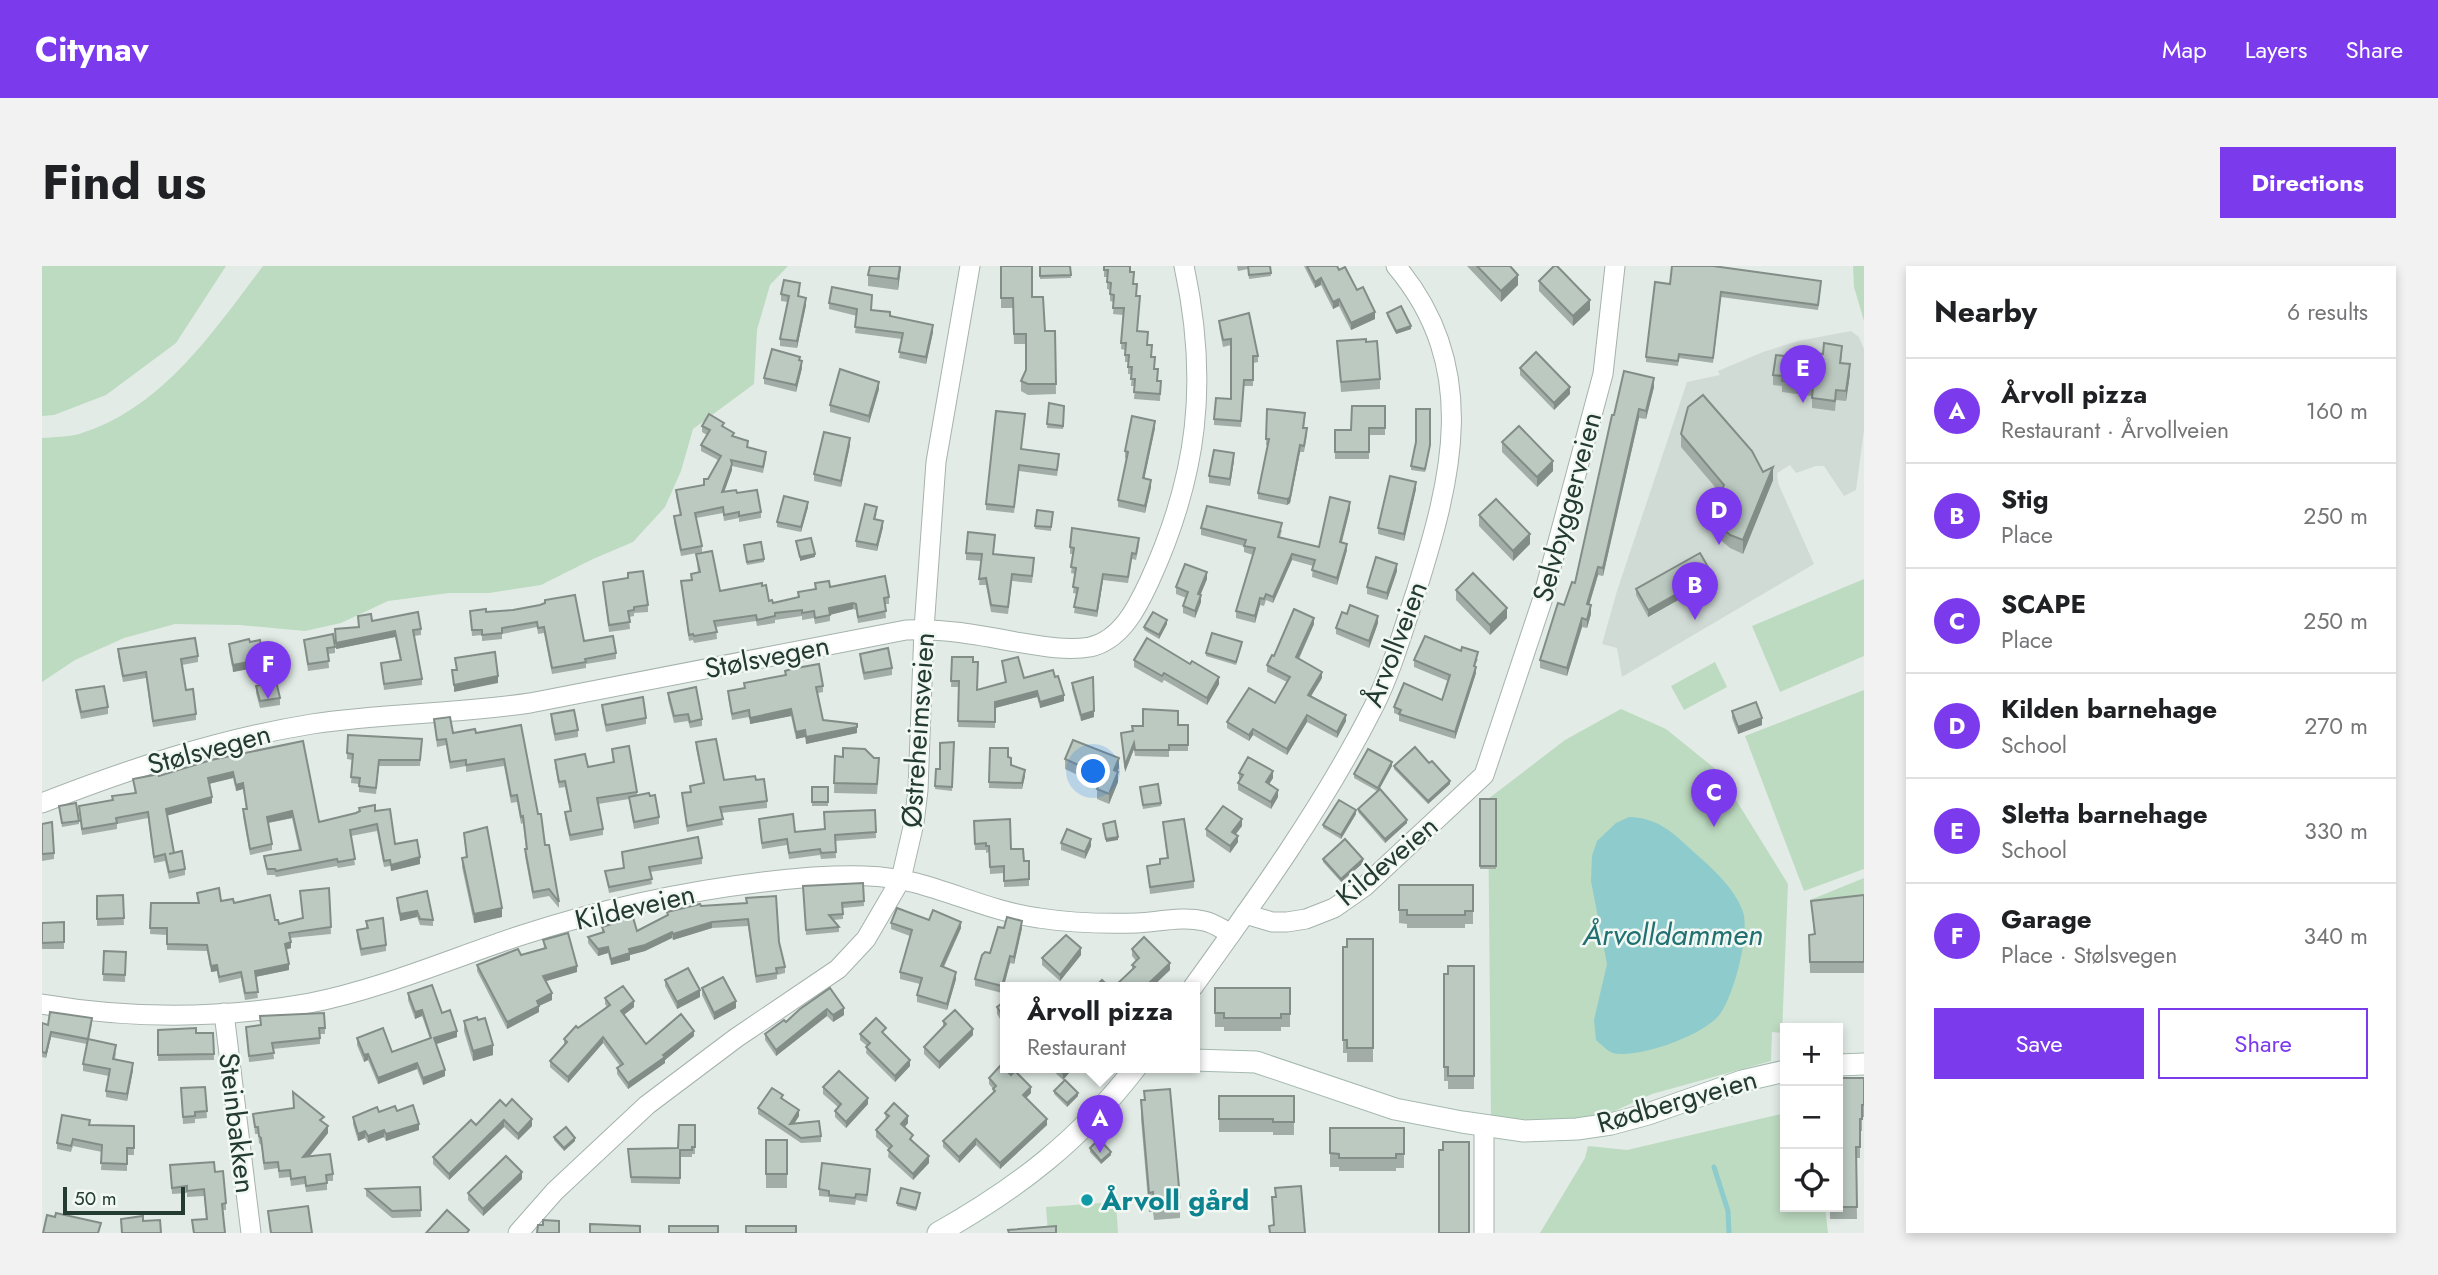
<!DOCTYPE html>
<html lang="en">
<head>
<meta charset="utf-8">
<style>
	:root { --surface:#fff; --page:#f2f2f2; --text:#202124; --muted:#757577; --line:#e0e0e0; --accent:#7c3aed }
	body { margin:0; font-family:Jost,sans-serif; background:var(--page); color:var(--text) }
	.controls { position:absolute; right:21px; bottom:21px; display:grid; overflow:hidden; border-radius:0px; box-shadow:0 4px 10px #0003 }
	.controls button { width:63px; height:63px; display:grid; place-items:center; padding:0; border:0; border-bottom:2px solid var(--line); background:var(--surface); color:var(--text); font:35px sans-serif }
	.scale { position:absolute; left:21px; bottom:18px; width:122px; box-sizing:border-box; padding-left:7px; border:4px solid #243b31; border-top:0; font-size:19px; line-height:24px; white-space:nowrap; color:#243b31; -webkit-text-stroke:5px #f2f8f4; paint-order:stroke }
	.you { position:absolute; left:1052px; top:506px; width:24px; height:24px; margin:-18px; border:5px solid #fff; border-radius:50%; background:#1a73e8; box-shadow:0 0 0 10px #1a73e833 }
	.badge { display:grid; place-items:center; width:46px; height:46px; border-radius:50%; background:var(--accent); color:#fff; font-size:23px; font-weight:700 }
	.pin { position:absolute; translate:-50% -58px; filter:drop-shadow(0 2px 4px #0008) }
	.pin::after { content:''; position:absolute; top:37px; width:24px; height:21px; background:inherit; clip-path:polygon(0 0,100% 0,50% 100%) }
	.popup { position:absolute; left:958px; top:716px; width:200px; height:91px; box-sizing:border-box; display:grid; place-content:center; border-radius:0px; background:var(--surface); filter:drop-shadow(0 2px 5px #0005); font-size:23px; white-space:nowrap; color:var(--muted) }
	.popup b { font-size:26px; color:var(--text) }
	.popup::after { content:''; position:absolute; left:50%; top:100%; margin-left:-14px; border:14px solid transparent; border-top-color:var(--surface) }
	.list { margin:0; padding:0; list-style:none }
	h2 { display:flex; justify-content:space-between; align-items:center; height:91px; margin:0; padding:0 28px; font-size:30px }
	h2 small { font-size:23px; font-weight:400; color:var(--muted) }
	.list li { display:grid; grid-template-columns:46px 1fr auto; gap:21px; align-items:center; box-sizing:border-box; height:105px; padding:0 28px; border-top:2px solid var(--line) }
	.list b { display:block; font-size:26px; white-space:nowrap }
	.list p { margin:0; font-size:23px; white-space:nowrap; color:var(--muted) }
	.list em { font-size:23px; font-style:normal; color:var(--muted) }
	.actions { display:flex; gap:14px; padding:21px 28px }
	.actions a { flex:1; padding:16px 0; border:2px solid var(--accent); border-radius:0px; text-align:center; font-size:24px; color:var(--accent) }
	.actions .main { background:var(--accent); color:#fff }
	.icon { flex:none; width:38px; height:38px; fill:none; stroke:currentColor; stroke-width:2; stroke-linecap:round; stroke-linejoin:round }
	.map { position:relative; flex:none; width:1822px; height:967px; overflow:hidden; border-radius:0px }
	header { display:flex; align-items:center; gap:42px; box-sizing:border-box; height:98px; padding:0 35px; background:var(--accent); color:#fff }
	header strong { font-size:33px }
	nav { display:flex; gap:38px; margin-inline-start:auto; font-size:24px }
	.intro { display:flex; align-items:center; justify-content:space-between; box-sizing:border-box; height:168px; padding:0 42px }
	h1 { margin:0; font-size:49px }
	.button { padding:18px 32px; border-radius:0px; background:var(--accent); color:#fff; font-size:24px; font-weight:700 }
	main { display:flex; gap:42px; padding:0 42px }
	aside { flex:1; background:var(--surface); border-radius:0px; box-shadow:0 4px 10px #0003 }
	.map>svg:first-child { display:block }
	.built { fill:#d1dbd5 }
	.green { fill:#bddbc1 }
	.water { fill:#8ecbcc }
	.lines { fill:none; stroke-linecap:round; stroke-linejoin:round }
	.stream { stroke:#8ecbcc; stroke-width:5 }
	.street-casing { stroke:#a5b3ac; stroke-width:21 }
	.secondary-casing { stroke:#a4b9af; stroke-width:23 }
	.street { stroke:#fff; stroke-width:19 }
	.secondary { stroke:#fff; stroke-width:21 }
	.wall { fill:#a1ada6 }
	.shaded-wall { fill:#838d87 }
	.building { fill:#bbc9c1; stroke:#838d87; stroke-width:2 }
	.culture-dot { fill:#0f9aa8; stroke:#f2f8f4; stroke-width:2.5 }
	.labels { text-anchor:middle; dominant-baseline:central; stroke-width:5; stroke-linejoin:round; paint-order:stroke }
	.street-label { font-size:28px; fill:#243b31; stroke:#f2f8f4 }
	.culture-label { font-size:28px; font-weight:bold; fill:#0d838f; stroke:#f2f8f4; text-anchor:start }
	.water-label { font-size:30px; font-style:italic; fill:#227072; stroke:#f2f8f4 }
</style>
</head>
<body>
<header>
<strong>Citynav</strong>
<nav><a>Map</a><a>Layers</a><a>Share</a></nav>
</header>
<div class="intro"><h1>Find us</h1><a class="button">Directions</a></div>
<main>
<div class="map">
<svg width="1822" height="967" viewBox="0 0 1822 967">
	<rect width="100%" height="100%" fill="#e2ebe6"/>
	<!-- built -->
	<polygon class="built" points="1809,65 1817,71 1822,83 1822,164 1814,224 1802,230 1782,200 1774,200 1754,207 1748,199 1735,207 1736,217 1772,298 1580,411 1575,382 1560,378 1575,325 1645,116 1678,109 1676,105 1721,86 1756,75"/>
	<!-- green -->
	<g class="green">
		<polygon points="0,0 184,0 134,77 64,129 12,149 0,150"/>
		<path d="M 221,0 L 746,0 L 728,19 L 715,64 L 712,118 L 651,163 L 639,205 L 623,241 L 591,276 L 551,293 L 499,319 L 447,327 L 407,327 L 346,335 L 299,357 L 263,365 L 197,359 L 133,358 L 82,372 L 33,394 L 0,416 L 0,172 C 12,171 26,171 37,168 C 120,143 171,66 221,0 Z"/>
		<polygon points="1811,0 1822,0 1822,55 1812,21"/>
		<polygon points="1822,313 1822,390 1738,426 1710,360"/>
		<polygon points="1673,396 1685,421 1642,444 1629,420"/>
		<polygon points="1822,424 1822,603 1762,625 1703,470"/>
		<polygon points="1579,443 1624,463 1676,505 1746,618 1740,767 1730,766 1729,795 1610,828 1568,847 1513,856 1449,855 1446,533 1523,474"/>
		<polygon points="1822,612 1822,643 1770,648 1768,634"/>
		<polygon points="1743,847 1743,941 1783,941 1786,967 1498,967 1543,892 1546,880 1585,884"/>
		<polygon points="1074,936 1076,967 1006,967 1004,941"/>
	</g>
	<!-- water -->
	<path class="water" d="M 1587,551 C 1618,552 1632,568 1654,588 C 1672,604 1693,623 1701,646 C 1708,668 1692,729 1678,748 C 1663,769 1596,793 1571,787 C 1565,785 1559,778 1554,774 L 1552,754 L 1565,698 L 1549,615 L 1550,590 L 1555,575 L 1574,557 Z"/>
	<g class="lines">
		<!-- stream -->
		<polyline class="stream" points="1672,901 1686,945 1687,967"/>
		<!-- street casing -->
		<g class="street-casing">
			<g id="street">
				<path d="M 0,537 C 87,503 177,473 270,458 C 342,447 416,448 488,437 L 864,364 C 901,362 937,369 974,376 C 998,380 1025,385 1048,381 C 1079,374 1095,342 1107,316 C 1156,210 1167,115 1142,0"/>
				<polyline points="1203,648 1230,656 1245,656 1264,653 1292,642 1322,621 1442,509 1500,335 1561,108 1573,0"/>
				<path d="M 1151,721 C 1216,631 1282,539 1332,440 C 1350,404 1361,364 1374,326 C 1410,212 1439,101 1354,0"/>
				<path d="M 0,738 C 89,753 179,753 268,737 C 339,723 408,693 477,670 C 572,639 671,619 771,611 C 805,609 840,608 874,617 C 916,628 952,646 997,652 C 1029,657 1062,658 1095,657 C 1116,656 1141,650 1162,655 C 1172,657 1180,663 1189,668"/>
				<polyline points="182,747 209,967"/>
				<polyline points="476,967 513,925 605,839 694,772 796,703 824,673 859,613 872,557 876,524 882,363 894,196 928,0"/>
				<polyline points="1442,967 1442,859"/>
			</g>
		</g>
		<!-- secondary casing -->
		<g class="secondary-casing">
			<g id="secondary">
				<polyline points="1152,794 1214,796 1353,843 1420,856 1482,865 1535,863 1569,858 1606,848 1700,815 1743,805"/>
				<polyline points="1796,799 1822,798"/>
				<path d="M 896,967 C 976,922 1038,874 1094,801"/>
			</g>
		</g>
		<!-- street -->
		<use href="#street" class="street"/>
		<!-- secondary -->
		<use href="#secondary" class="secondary"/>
	</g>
	<!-- wall -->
	<g class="wall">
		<polygon points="859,0 856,24 826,20 826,9"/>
		<polygon points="959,0 990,31 1003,65 1013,65 1014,128 986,129 979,125 979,115 984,104 984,78 972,78 971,42 959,42"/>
		<polygon points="998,0 1028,0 1029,12 998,13"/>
		<polygon points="1062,0 1088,6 1094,30 1096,65 1106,79 1116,115 1119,115 1118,135 1092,133 1093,120 1089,120 1090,108 1086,108 1086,96 1083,96 1083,84 1079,83 1081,49 1071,48 1072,36 1068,35 1068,24 1065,23 1065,11 1062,11"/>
		<polygon points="1195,0 1228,0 1229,10 1207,13 1206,3 1196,5"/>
		<polygon points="1262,0 1295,0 1315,24 1333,53 1309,64 1297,40 1291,43 1279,19 1273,22"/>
		<polygon points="1425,0 1468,0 1476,19 1459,36"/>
		<polygon points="1671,1 1779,20 1776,44 1679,31 1671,97 1637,92 1636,100 1604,96 1604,91 1628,18"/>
		<polygon points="1497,15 1548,44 1531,60 1497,25"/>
		<polygon points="758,24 757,30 764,39 755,82 738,80 738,73 746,36 739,35 739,28"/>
		<polygon points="830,36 829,44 891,66 884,98 857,92 860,73 813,67 815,50 787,43 787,37"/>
		<polygon points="1345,47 1369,63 1354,68 1345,50"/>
		<polygon points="1177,55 1216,90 1216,96 1211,97 1211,120 1202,120 1199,161 1172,159 1172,153 1189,133 1189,79 1181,81 1177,61"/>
		<polygon points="1295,75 1324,76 1338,113 1338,123 1299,126"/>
		<polygon points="1766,90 1800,90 1799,97 1808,108 1804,135 1794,134 1793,145 1770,142 1770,130 1740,126 1740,120 1731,119 1731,109"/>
		<polygon points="758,95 760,102 754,126 722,118 722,112"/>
		<polygon points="1478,102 1528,128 1512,144 1478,109"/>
		<polygon points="1612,121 1604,153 1597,152 1561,310 1556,309 1547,339 1549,348 1545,362 1540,361 1525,410 1498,402 1498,394 1533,317 1572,149"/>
		<polygon points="837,123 827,157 788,146 788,139"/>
		<polygon points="1007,137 1022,140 1021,163 1005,162"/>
		<polygon points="1343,140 1343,169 1327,169 1327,193 1293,193 1293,164 1309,164"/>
		<polygon points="1225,143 1263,153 1262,162 1265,169 1262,186 1258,186 1248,237 1245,239 1216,233 1216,227 1226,179 1224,179"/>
		<polygon points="983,154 979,183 1017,195 1015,210 977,205 972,247 944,244 944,238"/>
		<polygon points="660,160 682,162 706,182 724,192 721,207 690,200 690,204 682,226 695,227 719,246 719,252 697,256 697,252 682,255 681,247 654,252 660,280 660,286 639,290 632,256 632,250 638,249 634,230 634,224 662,219 676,194 659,185 659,179 665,169 660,166"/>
		<polygon points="1113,162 1102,213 1109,221 1103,247 1076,241 1076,234 1085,193 1083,192 1083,185"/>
		<polygon points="1639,168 1721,206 1731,214 1701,288 1688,282 1669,266 1669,252 1679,228 1639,181"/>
		<polygon points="1460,176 1511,205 1495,221 1460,186"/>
		<polygon points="808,179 799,221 772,215 772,208"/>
		<polygon points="1388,182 1383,206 1369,204 1369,200"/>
		<polygon points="1192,194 1188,220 1167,217 1167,210"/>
		<polygon points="1374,223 1362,275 1336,268 1336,262"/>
		<polygon points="766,241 759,266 735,261 735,256"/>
		<polygon points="1308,243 1300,276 1305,284 1295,319 1270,311 1271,300 1250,294 1231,337 1224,334 1222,340 1218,339 1213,357 1194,352 1194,345 1211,289 1202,286 1202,280 1159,269 1159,262 1240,264 1238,271 1277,281"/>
		<polygon points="995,244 1011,246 1009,265 993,263"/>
		<polygon points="835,247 833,254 841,261 835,285 814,281 814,275"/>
		<polygon points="1437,249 1488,278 1471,295 1437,260"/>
		<polygon points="953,276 951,288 992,299 990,317 970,315 966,348 949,346 944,319 937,319 939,295 924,294 924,287"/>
		<polygon points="702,279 722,293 722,296 705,299"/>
		<polygon points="1097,279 1094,294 1090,293 1086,317 1061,314 1055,351 1032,347 1035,328 1031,327 1033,308 1029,307 1031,288 1028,288 1028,281"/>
		<polygon points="654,288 678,325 727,335 731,337 756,331 756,326 773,323 773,317 847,331 847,338 843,338 844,352 816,357 814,344 811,343 788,349 788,355 773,358 772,352 760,354 760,350 733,354 733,357 715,360 714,355 674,361 675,373 652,377 651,374 647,375 639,315 649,314 649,308 656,306"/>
		<polygon points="1355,305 1345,334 1325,328 1325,321"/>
		<polygon points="586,307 606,339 606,346 592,347 592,350 587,351 588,363 567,366 561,316 586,312"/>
		<polygon points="1165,313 1158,329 1159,336 1153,352 1141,347 1141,340 1144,332 1134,328 1134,321"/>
		<polygon points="1670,315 1606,351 1594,329 1594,323"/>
		<polygon points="1414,324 1465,352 1448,369 1414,334"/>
		<polygon points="471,344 542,375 574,387 574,393 544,398 544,402 510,408 502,367 496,368 495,361 460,368 460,373 440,375 440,369 430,370 428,345 444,346"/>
		<polygon points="316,350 330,355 379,363 379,369 372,370 380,413 380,419 342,424 339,397 358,394 353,371 294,383 293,363 316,362"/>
		<polygon points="1336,357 1327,382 1294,368 1294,362"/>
		<polygon points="1125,358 1117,373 1102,364 1102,361"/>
		<polygon points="1272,358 1257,393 1280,412 1269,430 1304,455 1295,472 1265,456 1245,489 1211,469 1207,475 1185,462 1185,456 1233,437 1245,416 1225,406 1225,399 1232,390"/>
		<polygon points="262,374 293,381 293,387 286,388 287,402 266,405"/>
		<polygon points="208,376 222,400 191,406 187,385 187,378"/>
		<polygon points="1200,379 1194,399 1164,390 1164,387"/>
		<polygon points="76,383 156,390 156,396 140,399 144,424 154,448 154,454 111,461 104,412 81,416 76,390"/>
		<polygon points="818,388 850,402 850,409 822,414 818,395"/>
		<polygon points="910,391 931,396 936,424 963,416 960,395 982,412 1022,435 998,442 995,431 953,442 953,462 916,461 917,421 909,421"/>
		<polygon points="1436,393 1433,400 1434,407 1413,473 1357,455 1357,449 1352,447 1352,441 1400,434 1406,415 1372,401 1372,394"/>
		<polygon points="1092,394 1177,418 1165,439 1122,414 1120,417 1092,401"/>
		<polygon points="743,405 781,420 781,426 776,427 781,454 815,467 764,478 763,471 754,473 749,450 708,458 707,451 690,454 686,431 686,425 702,422 702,417 743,409"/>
		<polygon points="1030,417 1052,451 1039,455 1030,423"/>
		<polygon points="214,420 238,432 238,439 218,442 214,427"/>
		<polygon points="34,424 66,441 66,448 39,453 34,431"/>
		<polygon points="626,427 660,453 660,460 648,462 646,455 632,457 626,433"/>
		<polygon points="560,439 604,452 604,458 564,466 560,446"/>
		<polygon points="1690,445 1720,459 1696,468 1690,452"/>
		<polygon points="509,448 536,464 536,471 513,475 509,455"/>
		<polygon points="392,453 411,467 434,467 479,459 496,548 517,636 517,642 507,630 491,633 483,590 483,583 484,583 481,557 479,558 475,536 469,537 462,500 424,506 424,500 408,503 404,479 395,481"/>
		<polygon points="1146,459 1146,485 1127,485 1127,491 1093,490 1092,483 1083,506 1079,467 1090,465 1090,460"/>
		<polygon points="380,473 378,500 337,500 334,528 317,526 317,518 309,517 311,494 305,493 305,487"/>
		<polygon points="654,476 682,514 714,514 725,535 725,542 679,547 681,559 645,566 640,527 648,526 648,520 661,517 654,482"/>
		<polygon points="912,476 910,525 893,523 894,503 898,503"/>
		<polygon points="948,482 966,491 969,499 983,510 980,523 947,522"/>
		<polygon points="570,483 595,526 595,529 608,530 617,551 617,558 592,563 587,533 556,538 561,563 561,569 528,575 523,552 523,546 528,545 523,521 517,522 513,500 513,494 546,501 571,497"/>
		<polygon points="793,490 832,492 837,502 835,528 792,527"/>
		<polygon points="1023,493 1077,502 1075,505 1076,516 1067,538 1055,533 1055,523 1057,519 1023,503"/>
		<polygon points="169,494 277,556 314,547 317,545 317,542 333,545 353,578 378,598 349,605 348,600 342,601 335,565 309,570 313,599 296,602 295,600 234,611 233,609 225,609 222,590 257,584 250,552 226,557 230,578 230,584 208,589 201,550 201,543 204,543 201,523 194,525 191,512 167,518 170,537 125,549 132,587 143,603 143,609 127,613 123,595 112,597 106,552 75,558 75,563 40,569 37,540 70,535 70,530 93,527 91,513 117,510"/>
		<polygon points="1387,497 1408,518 1386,538 1352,503 1352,500"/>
		<polygon points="1350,500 1337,524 1365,557 1343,577 1316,546 1316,543 1335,525 1312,512 1312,508"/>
		<polygon points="1197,507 1231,512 1227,518 1236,531 1229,543 1196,524 1196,517 1198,514 1197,514"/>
		<rect x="770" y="521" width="16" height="19"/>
		<polygon points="1098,524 1119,537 1119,540 1101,543"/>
		<rect x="1438" y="533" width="16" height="70"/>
		<polygon points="17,540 37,555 37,558 20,561"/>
		<polygon points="833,544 834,572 793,575 794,592 779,593 778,589 747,593 745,579 720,583 717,553 753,566 783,563"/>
		<polygon points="1314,548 1299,573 1281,562 1281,559"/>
		<polygon points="932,555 969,583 982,595 987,595 987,620 962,621 962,607 948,608 947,586 944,587 944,584 933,584"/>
		<polygon points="1121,556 1152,615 1152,622 1108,628 1105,600 1118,598 1118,593 1125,592"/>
		<polygon points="0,558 12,587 12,593 0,595"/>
		<polygon points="1200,560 1193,569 1196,576 1188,587 1164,570 1164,563"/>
		<polygon points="422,567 460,651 432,657 420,601 420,592 424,592"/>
		<polygon points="1019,577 1049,580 1043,593 1019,584"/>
		<polygon points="580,586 660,592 660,598 608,606 610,618 567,627 563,605 582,602"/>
		<polygon points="1281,593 1321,597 1299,616 1281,596"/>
		<polygon points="821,617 822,640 801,642 801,653 791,654 797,661 797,666 764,669 761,620"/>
		<polygon points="1357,619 1431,619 1431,658 1423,658 1423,662 1365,662 1365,658 1357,657"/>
		<polygon points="287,622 289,668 248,672 249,682 244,683 247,704 213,711 216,732 203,734 199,712 177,717 175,705 169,706 165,685 125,684 125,669 108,668 109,637 156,637 155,627 179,635 192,637 233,654 237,658 261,652 258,625"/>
		<polygon points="81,629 82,659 55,660 55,630"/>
		<polygon points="1822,629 1822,707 1768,707 1767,669 1772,668 1769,635"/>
		<polygon points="355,632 391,654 391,660 378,659 375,651 358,655 355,639"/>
		<polygon points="705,637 737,676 743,701 743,707 735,709 735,713 714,717 706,660 670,662 631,674 630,672 603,685 588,689 588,694 569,699 566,687 556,690 546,677 546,671 560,667 560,661 575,657 575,653 595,665 625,650 625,646 659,640"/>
		<polygon points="887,654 919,662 902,701 914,713 905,744 875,736 875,729 878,718 858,713 858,706 868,670 849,663 849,657"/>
		<polygon points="324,655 344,679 344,685 319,690 315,671 315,664 324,662"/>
		<polygon points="22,656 22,683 0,683 0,657"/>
		<polygon points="962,662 980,662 972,698 968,697 960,727 933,720 933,713"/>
		<polygon points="1331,673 1331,796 1305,796 1305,787 1301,787 1301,681 1305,681"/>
		<polygon points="501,674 535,706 504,715 510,734 497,740 497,746 465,763 435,705 435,699 479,689 502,682"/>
		<polygon points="1090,683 1128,704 1110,721 1072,721 1090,703 1090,699 1094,695 1090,690"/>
		<polygon points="62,685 84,686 83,716 61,715"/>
		<polygon points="1039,689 1018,715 1000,699 1000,692"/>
		<polygon points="1432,700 1432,823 1406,823 1406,815 1402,815 1402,708 1406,708"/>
		<polygon points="623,714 658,731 635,743 623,720"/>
		<polygon points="660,722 694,742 672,754 660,729"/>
		<polygon points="788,722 802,749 791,756 785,750 734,790 723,774 723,768 744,756"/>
		<polygon points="1173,722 1248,722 1248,761 1239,761 1239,765 1182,765 1182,761 1173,761"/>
		<polygon points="366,727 400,747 415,771 394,778 403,810 381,819 375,803 336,818 326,794 322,796 315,779 315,772 350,786 388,773 380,750 373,753 366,734"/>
		<polygon points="563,732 592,741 582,749 604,778 652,770 623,794 623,797 586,823 575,808 575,802 578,800 561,777 526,817 508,801 508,795 522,779 522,773 565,741 563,738"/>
		<polygon points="963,735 963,761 955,748 955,741"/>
		<polygon points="218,750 283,762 283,768 278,768 278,778 231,783 232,793 207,796 204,761 218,759"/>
		<polygon points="422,755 451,789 431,795 422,765"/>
		<polygon points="901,755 931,769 897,803 882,788 882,781 901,761"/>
		<polygon points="0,757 6,759 50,757 47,773 74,786 73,794 91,804 85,835 64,831 64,825 67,810 41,805 41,798 45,778 9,771 4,792 0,791"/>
		<polygon points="116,764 154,767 171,767 172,794 116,795"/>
		<polygon points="818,768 844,768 843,769 868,800 853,816 824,787 825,780 818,774"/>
		<polygon points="1007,801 1032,801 1021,814"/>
		<polygon points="947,812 989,827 984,832 1005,859 958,903 934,879 917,897 901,881 901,875 951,827 951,823 947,818"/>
		<polygon points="1822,812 1822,851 1820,851 1820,865 1818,865 1818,892 1814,892 1815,953 1788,953 1788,941"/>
		<polygon points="163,821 165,852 153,853 153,857 141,858 139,822"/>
		<polygon points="781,821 826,838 804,862 793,851 793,845 796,841 781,828"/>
		<polygon points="1012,825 1036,830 1025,841 1012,828"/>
		<polygon points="1102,825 1138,932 1138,952 1112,954 1111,946 1107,946 1099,853 1099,834 1102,834"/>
		<polygon points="1177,830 1252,830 1252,869 1231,869 1231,866 1177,866"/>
		<polygon points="741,833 757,850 752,858 779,870 779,876 759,877 716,848 716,842"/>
		<polygon points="464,840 490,860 476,874 462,861 407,914 391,898 391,891 434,859"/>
		<polygon points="355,845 377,864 344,875 342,871 326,877 323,872 316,875 311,858 311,851 337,846"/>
		<polygon points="843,847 866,857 863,861 871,876 887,897 871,914 846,891 847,883 834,871 834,864 844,854"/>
		<polygon points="211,848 282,857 286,867 267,891 291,908 291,915 285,915 285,924 264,926 263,918 249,920 248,911 237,912 236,902 222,904 219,879 217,877 216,868 213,868"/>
		<polygon points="48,859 92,860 92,889 85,889 85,905 59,904 60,886 31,880 29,886 15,883 15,877"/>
		<polygon points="653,859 653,888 650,888 650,891 638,891 638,918 589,917 586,883 636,882"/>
		<polygon points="1288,862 1362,862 1362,902 1354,902 1354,905 1297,905 1297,901 1288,901"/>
		<polygon points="512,871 533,875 522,885 512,874"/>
		<rect x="724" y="874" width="21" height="48"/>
		<polygon points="1048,882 1069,889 1059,898 1048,886"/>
		<polygon points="128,899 173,906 184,937 184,944 180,944 183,967 151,967 150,954 164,953 162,930 145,931 145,927 130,928"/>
		<polygon points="828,909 825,936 814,934 813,939 787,936 787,931 777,930 777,923"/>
		<polygon points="480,913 441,950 426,934 426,927"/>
		<polygon points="378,921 379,951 350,952 324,930 324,923"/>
		<polygon points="878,931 874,945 855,940 855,937"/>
	</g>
	<!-- shaded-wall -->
	<g class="shaded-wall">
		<polygon points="858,0 859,0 856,24 856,13"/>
		<polygon points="1476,9 1476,19 1459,36 1459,25"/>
		<polygon points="1279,12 1279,19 1273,22 1273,16"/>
		<polygon points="764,32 764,39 755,82 755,75"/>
		<polygon points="1297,33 1297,40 1291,43 1291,36"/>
		<polygon points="1548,34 1548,44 1531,60 1531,50"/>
		<polygon points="1333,46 1333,53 1309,64 1309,57"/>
		<polygon points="891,59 891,66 884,98 884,91"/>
		<polygon points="1369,60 1369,63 1354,68 1354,65"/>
		<polygon points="760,95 760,102 754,126 754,119"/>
		<polygon points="1808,98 1808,108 1804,135 1804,125"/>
		<polygon points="1612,112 1612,121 1604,153 1604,145"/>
		<polygon points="837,116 837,123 827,157 827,150"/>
		<polygon points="1528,121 1528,128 1512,144 1512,137"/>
		<polygon points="1597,143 1597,152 1561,310 1561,302"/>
		<polygon points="1113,155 1113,162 1101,219 1101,212"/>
		<polygon points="808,172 808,179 799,221 799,215"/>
		<polygon points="1258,179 1258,186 1248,237 1245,239 1245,233"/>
		<polygon points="1192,187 1192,194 1188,220 1188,213"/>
		<polygon points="1511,195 1511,205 1495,221 1495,211"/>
		<polygon points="690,198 690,204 680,232 680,226"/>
		<polygon points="1731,201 1731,214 1701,288 1701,274"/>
		<polygon points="1109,214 1109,221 1103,247 1103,240"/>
		<polygon points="1374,216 1374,223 1362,275 1362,268"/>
		<polygon points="766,236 766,241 759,266 759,261"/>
		<polygon points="1308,236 1308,243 1298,282 1298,276"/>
		<polygon points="841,255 841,261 835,285 835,279"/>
		<polygon points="1488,268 1488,278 1471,295 1471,285"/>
		<polygon points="1305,278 1305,284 1295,319 1295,312"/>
		<polygon points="773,288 773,291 758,295 758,291"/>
		<polygon points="1250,288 1250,294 1231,337 1231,331"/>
		<polygon points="1355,298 1355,305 1345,334 1345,327"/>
		<polygon points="1556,301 1556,309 1545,346 1545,338"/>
		<polygon points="1165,306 1165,313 1156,335 1156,328"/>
		<polygon points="1061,308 1061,314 1055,351 1055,345"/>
		<polygon points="1670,308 1670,315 1606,351 1606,344"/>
		<polygon points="1159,329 1159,336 1153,352 1153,345"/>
		<polygon points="1218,332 1218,339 1213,357 1213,350"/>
		<polygon points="811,337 811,343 787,349 787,342"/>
		<polygon points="1549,339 1549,348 1545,362 1545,354"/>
		<polygon points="1465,342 1465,352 1448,369 1448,359"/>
		<polygon points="1336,350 1336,357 1327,382 1327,375"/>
		<polygon points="1272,352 1272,358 1254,398 1254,391"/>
		<polygon points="1540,352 1540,361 1525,410 1525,402"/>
		<polygon points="1125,354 1125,358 1117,373 1117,369"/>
		<polygon points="353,365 353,371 294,383 294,377"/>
		<polygon points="222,393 222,400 191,406 191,399"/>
		<polygon points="1434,401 1434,407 1413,473 1413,466"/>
		<polygon points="1280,406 1280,412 1266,435 1266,429"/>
		<polygon points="456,410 456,417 412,426 412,419"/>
		<polygon points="1177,411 1177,418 1165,439 1165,432"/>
		<polygon points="995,425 995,431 953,442 953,436"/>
		<polygon points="1022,429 1022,435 998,442 998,436"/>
		<polygon points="749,443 749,450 708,458 708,452"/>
		<polygon points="1052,445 1052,451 1039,455 1039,449"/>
		<polygon points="1265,449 1265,456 1245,489 1245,483"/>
		<polygon points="1304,449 1304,455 1295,472 1295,466"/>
		<polygon points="1720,452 1720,459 1696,468 1696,461"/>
		<polygon points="815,461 815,467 764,478 764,471"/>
		<polygon points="1211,463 1211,469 1207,475 1207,469"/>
		<polygon points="763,464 763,471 754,473 754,466"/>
		<polygon points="1092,477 1092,483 1083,506 1083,499"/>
		<polygon points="1077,492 1077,502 1072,514 1072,504"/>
		<polygon points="1350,496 1350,500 1336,525 1336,522"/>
		<polygon points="983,504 983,510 980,523 980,517"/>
		<polygon points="1231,505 1231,512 1224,523 1224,516"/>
		<polygon points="191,506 191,512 166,518 166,512"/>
		<polygon points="1076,506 1076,516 1067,538 1067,528"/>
		<polygon points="1408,515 1408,518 1386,538 1386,535"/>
		<polygon points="201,517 201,523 194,525 194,519"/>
		<polygon points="1236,524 1236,531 1229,543 1229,536"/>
		<polygon points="170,531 170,537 124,550 124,543"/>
		<polygon points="1314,544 1314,548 1299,573 1299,569"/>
		<polygon points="250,545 250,552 225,557 225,551"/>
		<polygon points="1200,553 1200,560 1190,573 1190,566"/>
		<polygon points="1365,554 1365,557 1343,577 1343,573"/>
		<polygon points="1196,570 1196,576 1188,587 1188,580"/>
		<polygon points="1076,571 1076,574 1064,576 1064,573"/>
		<polygon points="1049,573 1049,580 1043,593 1043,586"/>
		<polygon points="378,591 378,598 349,605 349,599"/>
		<polygon points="1321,593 1321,597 1299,616 1299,613"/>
		<polygon points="460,642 460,651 432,657 432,648"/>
		<polygon points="375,645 375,651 358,655 358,648"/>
		<polygon points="980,655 980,662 972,698 972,691"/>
		<polygon points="670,656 670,662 631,674 631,668"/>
		<polygon points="919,656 919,662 899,706 899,700"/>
		<polygon points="630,666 630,672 603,685 588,689 588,694 569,699 569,693 587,683"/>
		<polygon points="249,676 249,682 243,684 243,678"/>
		<polygon points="566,681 566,687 556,690 556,683"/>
		<polygon points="1039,682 1039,689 1018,715 1018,709"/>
		<polygon points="968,690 968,697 960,727 960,720"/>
		<polygon points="1128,697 1128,704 1110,721 1103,721"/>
		<polygon points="247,698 247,704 213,711 213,705"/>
		<polygon points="175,699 175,705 169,706 169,700"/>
		<polygon points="535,700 535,706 501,716 501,710"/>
		<polygon points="914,706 914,713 905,744 905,738"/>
		<polygon points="658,724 658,731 635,743 635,736"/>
		<polygon points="510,727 510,734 497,740 497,746 465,763 465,756 495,735"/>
		<polygon points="592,735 592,741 579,751 579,745"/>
		<polygon points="694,735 694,742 672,754 672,747"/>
		<polygon points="802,742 802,749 791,756 791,749"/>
		<polygon points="785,743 785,750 734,790 734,784"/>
		<polygon points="380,744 380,750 373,753 373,746"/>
		<polygon points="931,763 931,769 897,803 897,796"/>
		<polygon points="415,765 415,771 392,779 392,772"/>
		<polygon points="652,765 652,770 623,794 623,797 586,823 586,817"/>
		<polygon points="9,766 9,771 4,792 4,787"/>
		<polygon points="561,771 561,777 526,817 526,811"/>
		<polygon points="451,779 451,789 431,795 431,785"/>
		<polygon points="326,788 326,794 322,796 322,789"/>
		<polygon points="868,794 868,800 853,816 853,810"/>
		<polygon points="91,797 91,804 85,835 85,828"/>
		<polygon points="375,797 375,803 336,818 336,812"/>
		<polygon points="1026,801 1032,801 1021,814 1021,807"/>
		<polygon points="403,804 403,810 381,819 381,812"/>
		<polygon points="989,821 989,827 981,835 981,829"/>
		<polygon points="1036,827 1036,830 1025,841 1025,837"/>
		<polygon points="826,832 826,838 804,862 804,856"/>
		<polygon points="757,844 757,850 748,864 748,858"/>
		<polygon points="866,850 866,857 859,865 859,858"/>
		<polygon points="490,853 490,860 476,874 476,868"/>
		<polygon points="1005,853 1005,859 958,903 958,897"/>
		<polygon points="462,854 462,861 407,914 407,908"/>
		<polygon points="377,858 377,864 344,875 344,868"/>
		<polygon points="286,860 286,867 261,898 261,891"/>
		<polygon points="342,864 342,871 326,877 326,870"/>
		<polygon points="323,865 323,872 316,875 316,868"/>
		<polygon points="533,872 533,875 522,885 522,882"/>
		<polygon points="934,873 934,879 917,897 917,891"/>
		<polygon points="1069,886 1069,889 1059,898 1059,895"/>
		<polygon points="887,890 887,897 871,914 871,908"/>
		<polygon points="480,906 480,913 441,950 441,943"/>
	</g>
	<!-- building -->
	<g class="building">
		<polygon points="828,0 858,0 856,13 826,9"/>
		<polygon points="959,0 990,0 990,31 1001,31 1003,65 1013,65 1014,118 986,118 979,115 984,104 984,68 972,68 971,32 959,32"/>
		<polygon points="998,0 1028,0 1029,9 998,10"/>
		<polygon points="1062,0 1088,0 1088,6 1092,6 1091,18 1095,18 1094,30 1098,30 1095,65 1106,66 1105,79 1110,79 1109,91 1113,91 1112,103 1116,103 1115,115 1119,115 1118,128 1092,126 1093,113 1089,113 1090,101 1086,101 1087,89 1083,89 1084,77 1079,77 1082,42 1071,42 1072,29 1068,28 1069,17 1065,16 1066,4 1062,4"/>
		<polygon points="1206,0 1228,0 1229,7 1207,9"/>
		<polygon points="1265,0 1295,0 1297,4 1303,1 1315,24 1321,21 1333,46 1309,57 1297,33 1291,36 1279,12 1273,16"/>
		<polygon points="1435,0 1468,0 1476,9 1459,25"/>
		<polygon points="1512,0 1515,0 1548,34 1531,50 1497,15"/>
		<polygon points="1630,0 1671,0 1779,15 1776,39 1679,26 1671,92 1637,88 1636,95 1604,91 1613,16 1628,18"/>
		<polygon points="742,14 758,17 756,30 764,32 755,75 738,73 747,30 739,28"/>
		<polygon points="790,21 830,29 829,44 848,46 848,50 891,59 884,91 857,86 861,67 813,61 815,43 787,37"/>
		<polygon points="1359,40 1369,60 1354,65 1345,47"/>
		<polygon points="1207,47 1216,90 1211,90 1211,114 1202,114 1199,155 1172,153 1174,132 1189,133 1189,73 1181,74 1177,55"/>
		<polygon points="1324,73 1324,76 1335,75 1338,113 1299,116 1295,75"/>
		<polygon points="1782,77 1800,80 1798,97 1808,98 1804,125 1794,124 1793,135 1770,132 1771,120 1740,115 1741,110 1731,109 1734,89 1761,92 1762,89 1766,90 1767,86 1781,88"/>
		<polygon points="730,83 758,91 757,94 760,95 754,119 722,112"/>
		<polygon points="1494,86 1528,121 1512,137 1478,102"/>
		<polygon points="798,103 837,116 827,150 788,139"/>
		<polygon points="1582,105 1612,112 1604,145 1597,143 1561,302 1556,301 1545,338 1549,339 1545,354 1540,352 1525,402 1498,394 1514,343 1516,337 1522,339 1530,316 1533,317 1570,149 1572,149"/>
		<polygon points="1661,129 1710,185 1721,206 1731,201 1701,274 1688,269 1669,252 1682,219 1639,168 1646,141"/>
		<polygon points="1007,137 1022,140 1021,160 1005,158"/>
		<polygon points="1310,140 1343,140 1343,162 1327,162 1327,186 1293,186 1293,164 1309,164"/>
		<polygon points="1225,143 1263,147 1261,162 1265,162 1262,180 1258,179 1248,231 1245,233 1216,227 1227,173 1224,173"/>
		<polygon points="1374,143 1388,143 1388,179 1383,203 1369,200 1374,176"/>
		<polygon points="954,145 983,148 979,183 1017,188 1015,204 977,199 972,241 944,238"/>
		<polygon points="667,148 682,157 680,160 692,167 690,170 706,175 705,181 724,186 721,201 689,194 690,198 680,226 694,224 695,227 715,224 719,246 697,250 697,246 682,249 681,241 653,247 660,280 639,284 632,250 639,249 634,224 662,219 662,213 666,213 679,190 659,179 668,164 660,160"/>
		<polygon points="1090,150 1113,155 1101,212 1109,214 1103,240 1076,234 1086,186 1083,185"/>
		<polygon points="1477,160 1511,195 1495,211 1460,176"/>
		<polygon points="782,166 808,172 799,215 772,208"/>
		<polygon points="1172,184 1192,187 1188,213 1167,210"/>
		<polygon points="1348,210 1374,216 1362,268 1336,262"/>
		<polygon points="742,230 766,236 759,261 735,256"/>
		<polygon points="1288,231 1308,236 1298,276 1305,278 1295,312 1270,304 1273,294 1250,288 1231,331 1224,328 1222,333 1218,332 1213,350 1194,345 1213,282 1202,280 1204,274 1159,262 1165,240 1240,257 1236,271 1277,281"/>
		<polygon points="1454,233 1488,268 1471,285 1437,249"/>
		<polygon points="823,238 835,241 832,253 841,255 835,279 814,275"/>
		<polygon points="995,244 1011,246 1009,261 993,260"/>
		<polygon points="1030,262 1097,272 1094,288 1090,287 1086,311 1061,308 1055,345 1032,341 1036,322 1031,321 1034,302 1029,301 1032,282 1028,281"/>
		<polygon points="926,266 953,269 951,288 992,292 990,310 970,308 966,341 949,339 944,312 937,313 940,288 924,287"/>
		<polygon points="769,272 773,288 758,291 754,275"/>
		<polygon points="719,276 722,293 705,296 702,279"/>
		<polygon points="670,285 678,325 720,317 720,320 724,319 727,335 730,334 731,337 757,331 756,326 774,323 773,317 787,315 788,321 843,310 847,331 842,332 844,345 816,351 814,338 811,337 787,342 788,349 773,352 772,345 760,347 760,344 733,347 733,350 715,354 714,349 672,355 675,366 652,370 651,368 647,369 639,315 650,314 649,308 658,306 654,288"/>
		<polygon points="1658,287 1670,308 1606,344 1594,323"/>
		<polygon points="1334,291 1355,298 1345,327 1325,321"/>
		<polygon points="1143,298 1165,306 1156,328 1159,329 1153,345 1141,340 1146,326 1134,321"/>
		<polygon points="601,305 606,339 592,341 592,344 586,345 588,356 567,359 561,316 586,312 586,307"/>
		<polygon points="1431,307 1465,342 1448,359 1414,324"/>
		<polygon points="533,329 542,375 571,370 574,387 543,393 544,396 510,402 502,361 496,362 495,356 460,362 460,367 440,369 440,364 430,364 428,345 444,343 444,346 471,344 498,339 503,337 503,334"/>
		<polygon points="1308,339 1336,350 1327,375 1294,362 1300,346 1305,348"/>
		<polygon points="1252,343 1272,352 1254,391 1280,406 1266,429 1304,449 1295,466 1265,449 1245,483 1211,463 1207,469 1185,456 1207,422 1233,437 1248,411 1225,399 1230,389 1232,390"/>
		<polygon points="376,346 379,363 371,364 380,413 342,418 339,397 359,394 353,365 294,377 293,363 317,361 316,350 329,348 330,355"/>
		<polygon points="1111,346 1125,354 1117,369 1102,361"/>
		<polygon points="1170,367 1200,376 1194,396 1164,387"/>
		<polygon points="291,368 293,381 285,382 287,395 266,398 262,374"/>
		<polygon points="1383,370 1419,385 1420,381 1436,386 1432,400 1434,401 1413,466 1357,448 1359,444 1352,441 1362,417 1400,434 1408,409 1372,394"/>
		<polygon points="153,372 156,390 139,393 144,424 151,423 154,448 111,455 104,406 81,410 76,383"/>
		<polygon points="1105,372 1148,398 1150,395 1177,411 1165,432 1122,407 1120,410 1092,394"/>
		<polygon points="207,373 208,376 218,374 222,393 191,399 187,378"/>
		<polygon points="846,382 850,402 822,407 818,388"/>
		<polygon points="453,386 456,410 412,419 410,404 415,404 413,392"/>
		<polygon points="910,391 931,391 931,396 936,396 935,424 964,416 960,395 976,391 982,412 1011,404 1013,411 1016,410 1022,429 998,436 995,425 953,436 953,456 916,455 917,415 909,415"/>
		<polygon points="777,398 781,420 774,421 781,454 815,458 815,461 764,471 763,464 754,466 749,443 708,452 707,444 690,448 686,425 703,422 702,417 744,409 743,405 749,403"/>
		<polygon points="1051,411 1052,445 1039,449 1030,417"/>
		<polygon points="234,415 238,432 218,435 214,420"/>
		<polygon points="62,420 66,441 39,446 34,424"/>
		<polygon points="654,421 660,453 648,456 646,448 632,450 626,427"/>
		<polygon points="601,431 604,452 564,459 560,439"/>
		<polygon points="1714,436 1720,452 1696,461 1690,445"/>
		<polygon points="1101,443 1136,445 1136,459 1146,459 1146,479 1127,479 1127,484 1093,484 1092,477 1083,499 1079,467 1091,465 1090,460 1101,460"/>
		<polygon points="532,444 536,464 513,468 509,448"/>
		<polygon points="408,451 411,467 433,463 434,467 479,459 496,548 499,548 503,579 507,579 517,636 507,623 491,626 483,583 485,583 481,550 479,551 475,529 469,530 462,493 424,499 424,494 408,496 404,473 395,474 392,453"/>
		<polygon points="306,469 380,473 378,494 337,494 334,522 317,520 318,512 309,511 311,488 305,487"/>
		<polygon points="674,473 682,514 713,510 714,514 722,513 725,535 678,541 681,553 645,560 640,527 649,526 648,520 662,517 654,476"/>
		<polygon points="1031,474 1077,492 1072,504 1076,506 1067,528 1055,523 1061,510 1023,493"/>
		<polygon points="261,475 277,556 314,547 318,545 317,542 333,539 333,545 348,543 353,578 375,574 378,591 349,599 348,594 342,595 335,558 308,564 313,593 296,596 295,593 234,605 233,603 225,603 222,590 259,584 250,545 225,551 230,578 208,583 201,543 205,543 201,517 194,519 191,506 166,512 170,531 124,543 132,587 127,588 140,585 143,603 127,606 123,588 112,591 106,546 74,552 75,557 40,563 37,540 71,534 70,530 94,527 91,513 117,508 117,510 169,494"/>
		<polygon points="912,476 910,521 893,520 894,503 898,503 898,477"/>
		<polygon points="587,480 595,526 555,532 561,563 528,569 523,546 529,545 523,515 517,516 513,494 543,488 546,501 572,496 570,483"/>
		<polygon points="1373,481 1387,497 1390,495 1408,515 1386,535 1352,500"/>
		<polygon points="801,482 823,483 832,492 837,492 835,518 792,517 793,490 801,491"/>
		<polygon points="948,482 966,482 966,491 969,492 969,499 983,504 980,517 947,516"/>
		<polygon points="1326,483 1350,496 1336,522 1312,508"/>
		<polygon points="1206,491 1231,505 1224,516 1236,524 1229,536 1196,517 1201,509 1197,507"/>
		<polygon points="1116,518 1119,537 1101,539 1098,521"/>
		<rect x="770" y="521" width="16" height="15"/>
		<polygon points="1338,523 1365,554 1343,573 1316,543"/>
		<polygon points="607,527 608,530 613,529 617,551 592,556 587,531"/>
		<rect x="1438" y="533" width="16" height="67"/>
		<polygon points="1297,534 1314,544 1299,569 1281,559"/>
		<polygon points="34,537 37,555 20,557 17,540"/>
		<polygon points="1181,540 1200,553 1190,566 1196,570 1188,580 1164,563"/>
		<polygon points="833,544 834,566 793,569 794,586 779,587 778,583 747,587 745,573 720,577 717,553 751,548 753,566 783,563 782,546"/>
		<polygon points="968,553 969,583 981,583 982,595 987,595 987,613 962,615 962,600 948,601 947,580 944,580 944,577 933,578 932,555"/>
		<polygon points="1142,553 1152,615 1108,621 1105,600 1118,598 1118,593 1126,592 1121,556"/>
		<polygon points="1073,555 1076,571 1064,573 1061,558"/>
		<polygon points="10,556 12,587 0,588 0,558"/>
		<polygon points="445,561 460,642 432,648 420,592 425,591 422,567"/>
		<polygon points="1025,563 1049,573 1043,586 1019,577"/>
		<polygon points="656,571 660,592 607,601 610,613 567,621 563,605 582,602 580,586"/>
		<polygon points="1303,573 1321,593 1299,613 1281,593"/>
		<polygon points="821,617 822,635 800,637 801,648 787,649 797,661 764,664 761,620"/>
		<polygon points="1357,619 1431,619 1431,645 1423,645 1423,649 1365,649 1365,644 1357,644"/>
		<polygon points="177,622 179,635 191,633 192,637 228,629 233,654 236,654 237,658 261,652 258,625 287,622 289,661 247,667 249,676 243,678 247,698 213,705 216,726 203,727 199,706 177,711 175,699 169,700 165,679 125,678 125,662 108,662 109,637 157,637 155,627"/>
		<polygon points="385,625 391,654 378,653 375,645 358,648 355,632"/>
		<polygon points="81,629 82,652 55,653 55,630"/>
		<polygon points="1822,629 1822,696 1768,696 1767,669 1773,668 1769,635"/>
		<polygon points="734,630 737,676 743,701 734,702 735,707 714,710 706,653 670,656 631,668 630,666 603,679 587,683 588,687 569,693 566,681 556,683 546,671 562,666 560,661 576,656 575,653 590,648 595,665 626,649 625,646 658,638 659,640 705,637 704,632"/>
		<polygon points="855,642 887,654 891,644 919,656 899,700 914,706 905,738 875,729 880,712 858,706 870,664 849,657"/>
		<polygon points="965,651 980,655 972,691 968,690 960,720 933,713 940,689 943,686 948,687 956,661 962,662"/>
		<polygon points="341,652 344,679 319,683 315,664 326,662 324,655"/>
		<polygon points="22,656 22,676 0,677 0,657"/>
		<polygon points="526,667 535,700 501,710 510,727 495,735 497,740 465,756 435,699 476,683 479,689 504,682 501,674"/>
		<polygon points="1024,669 1039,682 1018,709 1000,692"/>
		<polygon points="1102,671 1128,697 1103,721 1072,721 1093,701 1090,699 1097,692 1090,683"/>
		<polygon points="1305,673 1331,673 1331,782 1305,782 1305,774 1301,774 1301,681 1305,681"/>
		<polygon points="62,685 84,686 83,709 61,708"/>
		<polygon points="1406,700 1432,700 1432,810 1406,810 1406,801 1402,801 1402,708 1406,708"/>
		<polygon points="646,702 658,724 635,736 623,714"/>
		<polygon points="681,711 694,735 672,747 660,722"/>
		<polygon points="1060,714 1067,721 1053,721"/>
		<polygon points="390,719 400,747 408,744 415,765 392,772 403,804 381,812 375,797 336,812 326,788 322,789 315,772 341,762 350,786 389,772 380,744 373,746 366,727"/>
		<polygon points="581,720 592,735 579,745 604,778 639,748 652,765 621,789 623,791 586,817 575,802 581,798 561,771 526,811 508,795 525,776 522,773 534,760 536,762 568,739 563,732"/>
		<polygon points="788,722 802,742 791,749 785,743 734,784 723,768 742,754 744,756 758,743"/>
		<polygon points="1173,722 1248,722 1248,748 1239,748 1239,752 1182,752 1182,747 1173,747"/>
		<polygon points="963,735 963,754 955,741"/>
		<polygon points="913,744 931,763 897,796 882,781 904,758 901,755"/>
		<polygon points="8,746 50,752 46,773 9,766 4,787 0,786 0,757 6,759"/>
		<polygon points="282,747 283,762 277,762 278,772 230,777 232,787 207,790 204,761 219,759 218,750"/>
		<polygon points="435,751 436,754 443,752 451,779 431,785 422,755"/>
		<polygon points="834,752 844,762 840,766 868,794 853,810 824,781 828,777 818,768"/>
		<polygon points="154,762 154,767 171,767 172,788 116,789 116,764"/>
		<polygon points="46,773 74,779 71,793 91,797 85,828 64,825 68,803 41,798"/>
		<polygon points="959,799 969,809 973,805 989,821 981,829 1005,853 958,897 934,873 917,891 901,875 953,825 951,823 954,820 947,812"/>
		<polygon points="1015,801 1026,801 1021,807"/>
		<polygon points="797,805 826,832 804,856 793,845 799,838 781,821"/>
		<polygon points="1796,812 1822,812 1822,839 1820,839 1820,853 1818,853 1818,881 1814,881 1815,941 1788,941 1796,941"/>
		<polygon points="1023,814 1036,827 1025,837 1012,825"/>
		<polygon points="163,821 165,845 153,846 153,850 141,851 139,822"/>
		<polygon points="730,822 741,829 739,832 757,844 748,858 777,855 779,870 759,872 716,842"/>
		<polygon points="1128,823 1138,932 1112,935 1111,926 1107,927 1099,834 1103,834 1102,825"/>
		<polygon points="251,826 282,851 278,854 286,860 261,891 288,888 291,908 284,909 285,917 264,920 263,911 249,913 248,904 237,905 236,896 222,897 219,872 217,870 216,861 213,861 211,848 252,842"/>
		<polygon points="1177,830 1252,830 1252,856 1231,856 1231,853 1177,853"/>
		<polygon points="470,833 490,853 476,868 462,854 407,908 391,891 429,854 434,859 458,834 464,840"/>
		<polygon points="852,837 866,850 859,858 871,869 868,873 887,890 871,908 846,884 850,880 834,864 847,850 843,847"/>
		<polygon points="371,839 377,858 344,868 342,864 326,870 323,865 316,868 311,851 335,841 337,846 353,840 355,845"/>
		<polygon points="20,849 48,854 47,859 92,860 92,882 85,882 85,898 59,897 60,879 31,873 29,880 15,877"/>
		<polygon points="637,859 653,859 653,881 650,881 650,884 638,884 638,912 589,911 586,883 636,882"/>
		<polygon points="524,861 533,872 522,882 512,871"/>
		<polygon points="1288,862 1362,862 1362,888 1354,888 1354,892 1297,892 1297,888 1288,887"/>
		<polygon points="1057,873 1069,886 1059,895 1048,882"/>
		<rect x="724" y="874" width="21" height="34"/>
		<polygon points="1401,876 1427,876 1427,967 1397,967 1397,884 1401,884"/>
		<polygon points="464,890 480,906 441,943 426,927"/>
		<polygon points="172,896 173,906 181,905 184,937 180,938 183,967 152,967 150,954 165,953 162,923 145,925 145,920 130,922 128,899"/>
		<polygon points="780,897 828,903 825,929 814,928 813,932 787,929 787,925 777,923"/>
		<polygon points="1259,920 1263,967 1228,967 1227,960 1232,959 1230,931 1234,931 1233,922"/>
		<polygon points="378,921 379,944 350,945 324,923"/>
		<polygon points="859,922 878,927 874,942 855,937"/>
		<polygon points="266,940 270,967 229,967 226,945"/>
		<polygon points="405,944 427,964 425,967 384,967"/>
		<polygon points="14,947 59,957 56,967 1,967 5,949 13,951"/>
		<polygon points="101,950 101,955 118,954 119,967 80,967 79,953"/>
		<polygon points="501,954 517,955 517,967 495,967 496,959 501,959"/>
		<polygon points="548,958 598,960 598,967 548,967"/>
		<rect x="627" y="960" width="49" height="7"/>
		<rect x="704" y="960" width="50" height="7"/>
		<polygon points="1014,960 1014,967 967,967 966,964"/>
	</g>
	<!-- markers -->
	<circle class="culture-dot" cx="1045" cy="934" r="7"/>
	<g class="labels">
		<!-- street labels -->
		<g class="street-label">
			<text transform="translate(1525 241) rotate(-75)">Selvbyggerveien</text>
			<text transform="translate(1353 378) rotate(-69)">Årvollveien</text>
			<text transform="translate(725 391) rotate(-11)">Stølsvegen</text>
			<text transform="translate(876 464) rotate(-86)">Østreheimsveien</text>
			<text transform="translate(167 483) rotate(-15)">Stølsvegen</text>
			<text transform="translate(1345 595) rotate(-40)">Kildeveien</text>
			<text transform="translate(593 641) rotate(-13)">Kildeveien</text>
			<text transform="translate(1635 835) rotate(-16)">Rødbergveien</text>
			<text transform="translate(195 857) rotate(83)">Steinbakken</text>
		</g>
		<!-- culture labels -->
		<g class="culture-label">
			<text x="1059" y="934">Årvoll gård</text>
		</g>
		<!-- water labels -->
		<g class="water-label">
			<text x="1631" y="668">Årvolldammen</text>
		</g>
	</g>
</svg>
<div class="controls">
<button>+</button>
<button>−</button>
<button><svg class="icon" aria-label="locate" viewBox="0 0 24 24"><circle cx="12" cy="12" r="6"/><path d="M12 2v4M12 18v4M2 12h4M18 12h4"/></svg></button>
</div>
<div class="scale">50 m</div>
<div class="you"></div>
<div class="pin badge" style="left:1058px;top:887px">A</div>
<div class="popup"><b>Årvoll pizza</b>Restaurant</div>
<div class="pin badge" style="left:1653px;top:354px">B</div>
<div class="pin badge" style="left:1672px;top:561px">C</div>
<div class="pin badge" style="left:1677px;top:279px">D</div>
<div class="pin badge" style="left:1761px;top:137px">E</div>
<div class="pin badge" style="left:226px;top:433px">F</div>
</div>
<aside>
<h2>Nearby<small>6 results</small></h2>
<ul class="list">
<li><span class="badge">A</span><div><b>Årvoll pizza</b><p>Restaurant · Årvollveien</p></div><em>160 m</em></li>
<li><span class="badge">B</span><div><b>Stig</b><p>Place</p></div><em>250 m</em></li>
<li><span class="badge">C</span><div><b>SCAPE</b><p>Place</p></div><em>250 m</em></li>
<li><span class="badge">D</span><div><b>Kilden barnehage</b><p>School</p></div><em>270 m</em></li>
<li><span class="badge">E</span><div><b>Sletta barnehage</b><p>School</p></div><em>330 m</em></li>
<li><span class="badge">F</span><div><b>Garage</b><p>Place · Stølsvegen</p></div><em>340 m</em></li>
</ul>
<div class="actions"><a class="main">Save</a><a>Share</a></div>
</aside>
</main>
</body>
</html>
